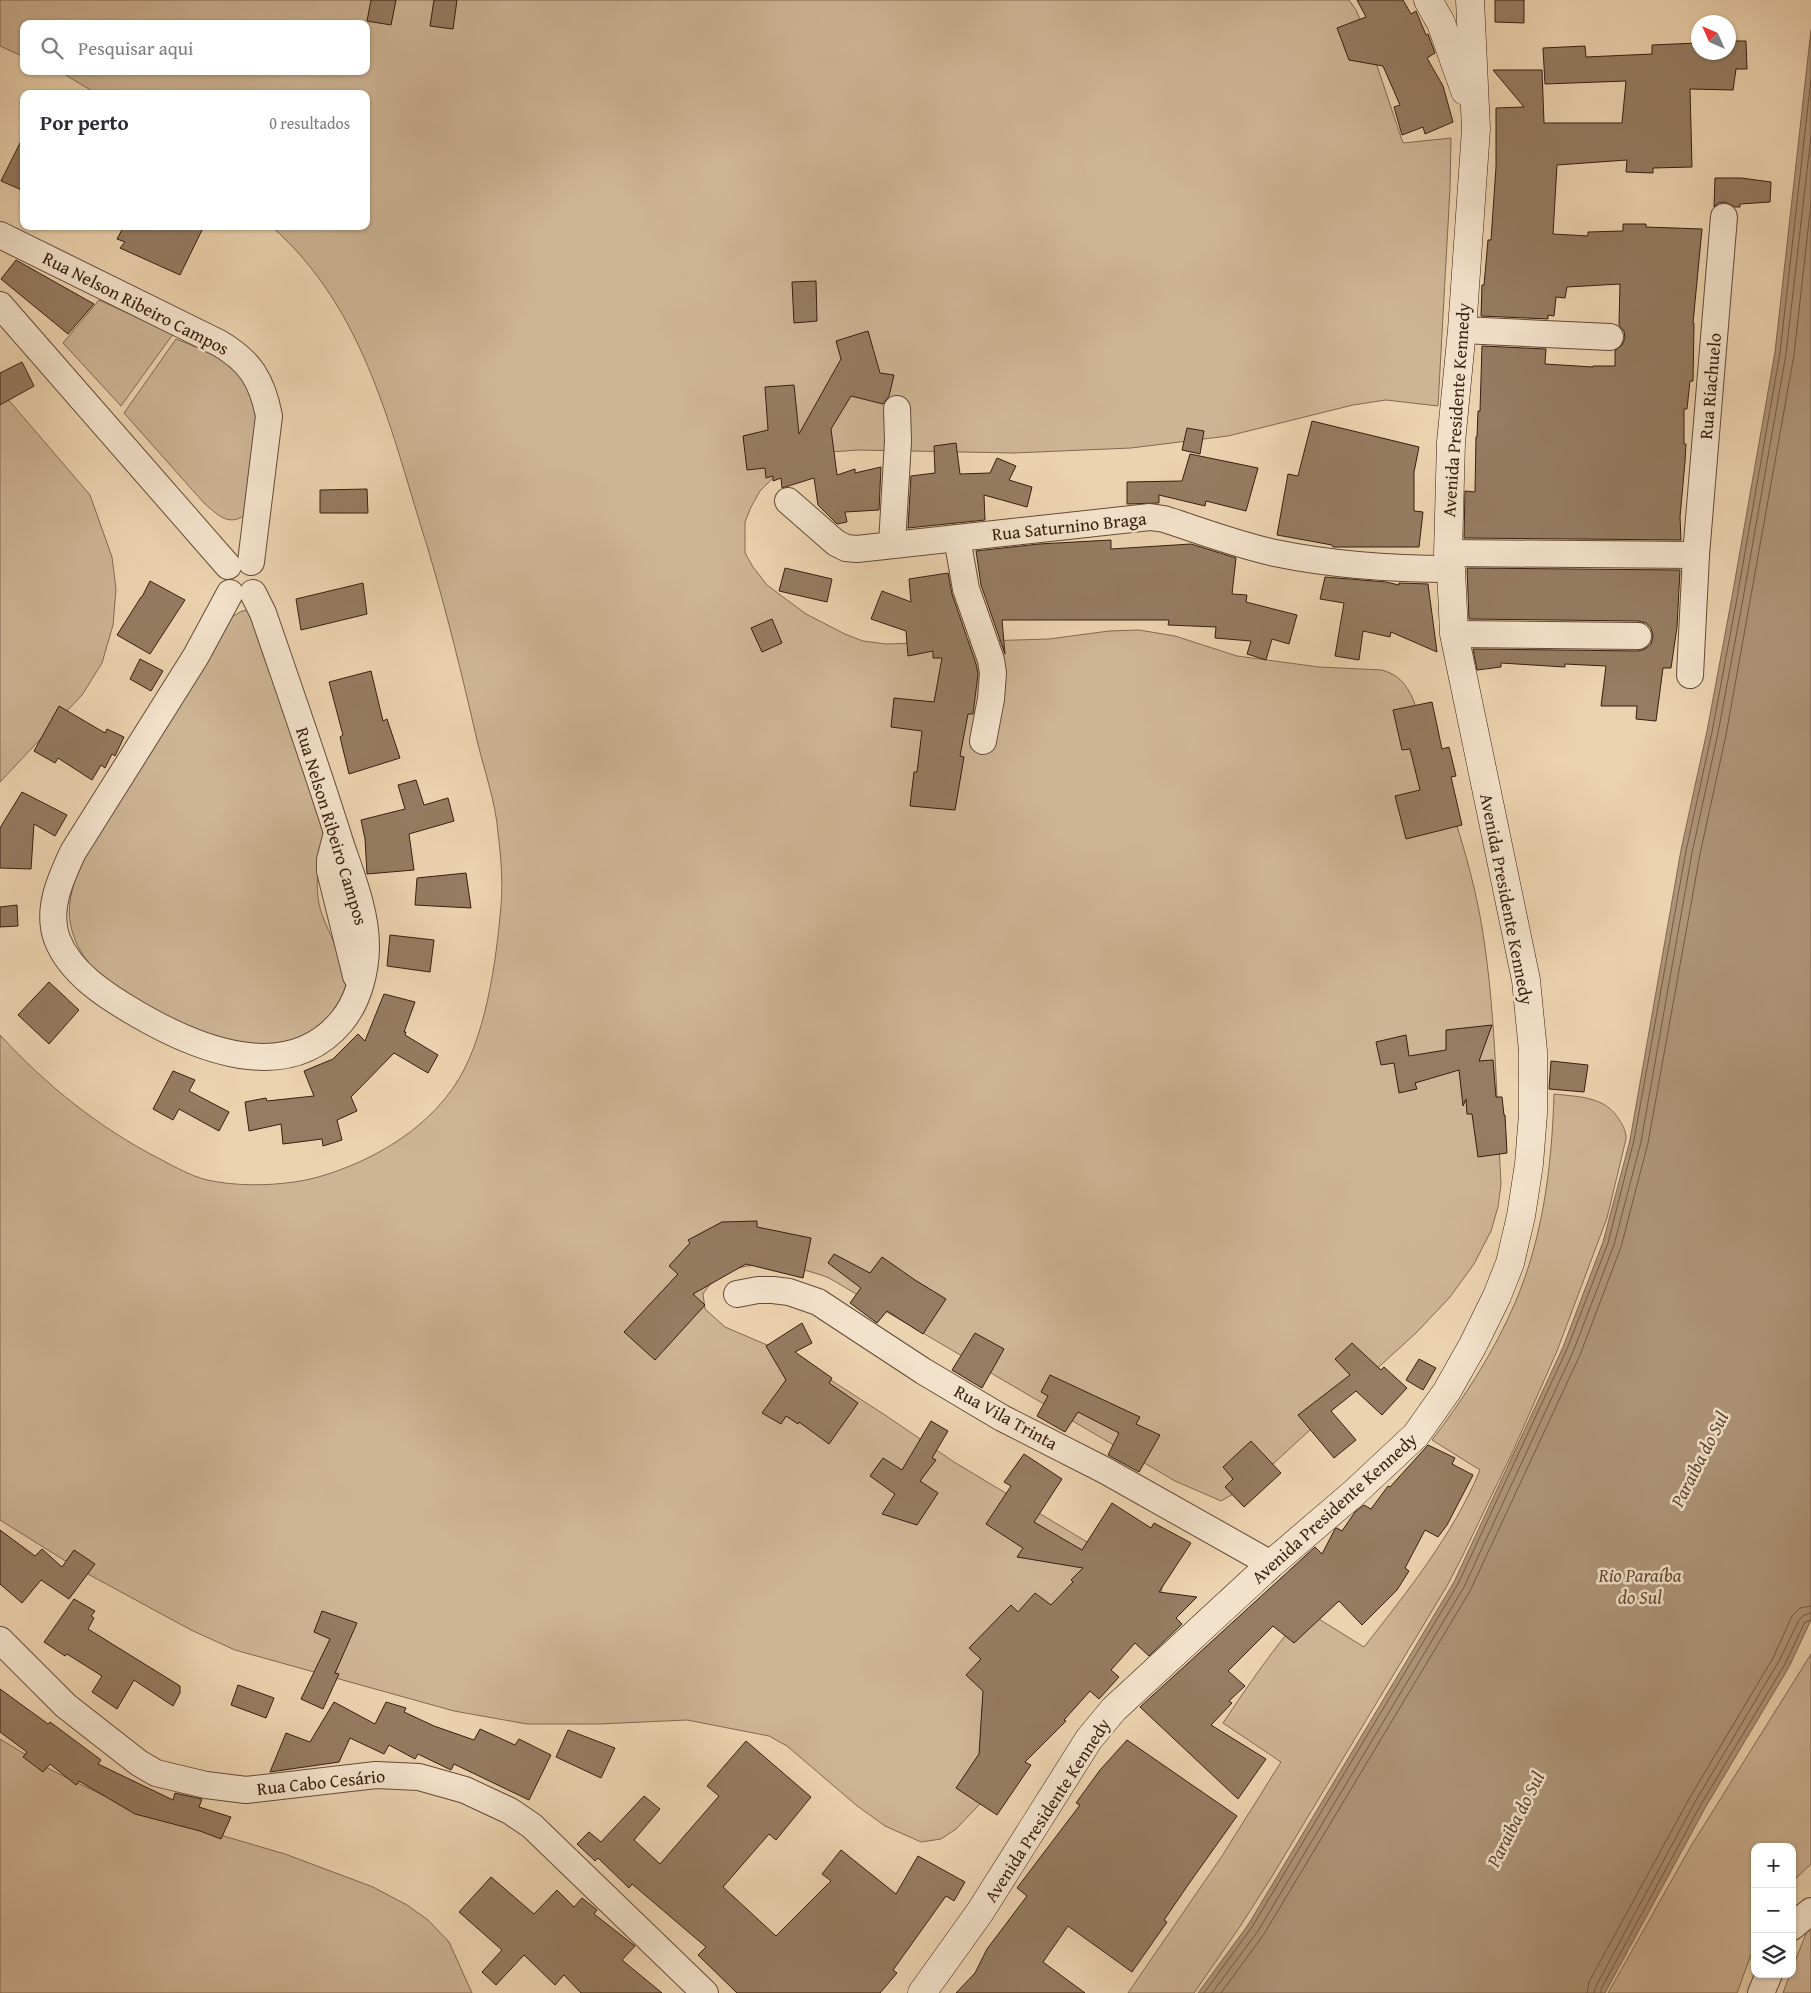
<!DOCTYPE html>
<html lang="pt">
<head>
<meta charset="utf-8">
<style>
	:root { --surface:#fff; --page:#f2f2f3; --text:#2b2b33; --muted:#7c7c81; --line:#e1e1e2 }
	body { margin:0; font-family:"Gentium Book Plus",serif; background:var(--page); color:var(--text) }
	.controls { position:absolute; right:15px; bottom:15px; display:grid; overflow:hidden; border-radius:10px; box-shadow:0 1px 4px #0004 }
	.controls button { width:45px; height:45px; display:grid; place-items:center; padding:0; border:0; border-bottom:1px solid var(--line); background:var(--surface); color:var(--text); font:25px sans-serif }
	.compass { position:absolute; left:1691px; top:15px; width:45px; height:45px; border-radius:50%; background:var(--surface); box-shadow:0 1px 4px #0004; rotate:315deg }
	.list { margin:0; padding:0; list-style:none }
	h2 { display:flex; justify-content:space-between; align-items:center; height:65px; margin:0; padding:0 20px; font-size:21px }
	h2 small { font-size:16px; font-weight:400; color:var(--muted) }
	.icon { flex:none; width:28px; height:28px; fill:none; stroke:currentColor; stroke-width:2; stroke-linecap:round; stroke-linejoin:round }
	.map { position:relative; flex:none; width:1811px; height:1993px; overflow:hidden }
	.search { position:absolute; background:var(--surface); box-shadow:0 1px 4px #0004; left:20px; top:20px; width:350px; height:55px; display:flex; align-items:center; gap:12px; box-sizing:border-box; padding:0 18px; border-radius:10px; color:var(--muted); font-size:19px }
	.panel { position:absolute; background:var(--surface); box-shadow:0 1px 4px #0004; left:20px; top:90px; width:350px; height:140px; border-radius:10px }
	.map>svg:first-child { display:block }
	.green { fill:#cdb494; stroke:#826952 }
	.water { fill:#ae9579; stroke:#7e654f }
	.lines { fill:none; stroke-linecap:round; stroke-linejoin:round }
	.shore { stroke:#725a44; stroke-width:1 }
	.building { fill:#957c62; stroke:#371e0f }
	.minor-casing { stroke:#644b37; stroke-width:28 }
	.secondary-casing { stroke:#371e0f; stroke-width:29 }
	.minor { stroke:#f3e2cb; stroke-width:26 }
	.secondary { stroke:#f3e2cb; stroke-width:28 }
	.labels { text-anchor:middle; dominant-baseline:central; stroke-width:5; stroke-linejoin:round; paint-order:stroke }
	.street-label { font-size:18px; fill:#371e0f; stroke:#f3e2cb }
	.water-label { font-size:19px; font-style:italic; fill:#614834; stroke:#f3e2cb }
</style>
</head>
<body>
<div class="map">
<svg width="1811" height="1993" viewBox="0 0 1811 1993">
	<rect width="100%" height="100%" fill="#ecd3af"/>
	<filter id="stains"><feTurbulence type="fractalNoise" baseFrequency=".004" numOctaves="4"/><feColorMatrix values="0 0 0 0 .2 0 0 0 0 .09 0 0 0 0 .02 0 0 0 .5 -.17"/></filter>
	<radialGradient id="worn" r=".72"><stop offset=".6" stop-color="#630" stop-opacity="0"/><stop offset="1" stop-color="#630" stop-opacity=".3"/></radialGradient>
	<!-- green -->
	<g class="green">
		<path d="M 0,0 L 1349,0 L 1356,10 L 1366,33 L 1403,143 L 1451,138 L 1450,189 L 1438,406 L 1386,400 L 1353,405 L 1228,436 L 1131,448 L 1014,453 L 858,450 L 818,453 L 780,471 L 760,491 L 751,507 L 745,522 L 745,553 L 753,567 L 767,585 L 806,614 L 845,634 L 863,641 L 886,644 L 1049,639 L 1109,631 L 1139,630 L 1175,636 L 1237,656 L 1319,667 L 1382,670 C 1399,675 1406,684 1413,699 C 1438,771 1466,841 1480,916 C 1496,1004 1496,1095 1501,1184 L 1498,1207 L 1491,1231 L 1474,1264 L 1450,1297 L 1417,1332 L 1251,1484 L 1221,1501 L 1175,1481 L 829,1278 C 799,1266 751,1257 721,1275 C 713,1279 708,1287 703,1294 L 705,1309 L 725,1327 L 795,1357 L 885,1415 L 954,1462 L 1162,1587 L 1161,1594 L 999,1784 L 956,1829 L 941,1839 L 921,1842 L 885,1826 L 856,1805 L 787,1746 L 769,1736 L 687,1720 L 599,1724 L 527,1724 L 454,1711 L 235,1650 L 191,1630 L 75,1567 L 0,1520 L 0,1035 C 46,1085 99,1128 160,1159 C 175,1167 191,1176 207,1180 C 235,1186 266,1186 294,1182 C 316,1179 336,1172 357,1163 C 395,1146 429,1122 453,1088 C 486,1041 496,962 501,906 C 503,882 501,856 498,833 C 496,803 484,770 477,740 C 462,675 447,613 428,549 C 391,433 367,310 271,226 L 366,226 L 366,94 L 97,94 L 59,71 L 366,71 L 366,24 L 24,24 L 24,57 L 0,46 Z"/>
		<polygon points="99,300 173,334 121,406 63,343"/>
		<path d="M 176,339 C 204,350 246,366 256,399 C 264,427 254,480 252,510 C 231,528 222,519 204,503 L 124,413 Z"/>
		<polygon points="0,390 90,495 112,557 116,589 113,625 102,663 82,695 0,782"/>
		<path d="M 252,610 L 327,827 C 321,850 315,873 318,898 C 322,931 355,965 343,999 C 340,1007 334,1013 327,1019 C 298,1047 265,1047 228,1041 C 219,1040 210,1039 202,1037 C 191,1034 181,1026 171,1021 C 131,1000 77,972 70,921 C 66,893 81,866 92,842 L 230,618 L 242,611 Z"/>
		<path d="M 1554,1094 C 1579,1097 1606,1096 1620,1121 C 1624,1127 1626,1132 1626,1139 L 1607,1218 L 1557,1351 L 1513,1451 L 1463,1555 L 1447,1586 L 1271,1878 L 1239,1928 L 1194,1993 L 1128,1993 L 1222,1856 L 1281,1762 L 1223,1723 C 1249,1684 1275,1646 1306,1611 L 1364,1647 C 1407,1592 1453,1535 1480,1470 L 1432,1440 C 1464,1398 1494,1352 1515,1303 C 1543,1238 1552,1165 1554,1094 Z"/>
		<polygon points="1811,1654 1811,1864 1792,1882 1792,1847 1755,1847 1755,1944 1737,1993 1608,1993 1691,1846"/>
		<polygon points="0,1739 51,1770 117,1802 159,1817 285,1854 373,1887 407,1905 428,1920 449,1942 472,1993 0,1993"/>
		<polygon points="1807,1931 1811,1931 1811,1993 1783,1993 1790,1974 1792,1974 1792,1969"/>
	</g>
	<!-- water -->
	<polygon class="water" points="1811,30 1811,1620 1789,1667 1705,1808 1605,1993 1198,1993 1248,1925 1454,1582 1563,1347 1603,1242 1630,1140 1681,850 1707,731 1732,597 1775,352"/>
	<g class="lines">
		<!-- shore -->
		<g class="shore">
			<polyline points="1204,1993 1252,1927 1458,1584 1567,1349 1608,1243 1634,1140 1686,851 1712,732 1737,598 1780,353 1811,79"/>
			<polyline points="1212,1993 1258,1931 1464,1587 1573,1352 1614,1245 1641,1142 1692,853 1718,733 1743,599 1786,354 1811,136"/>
			<polyline points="1221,1993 1264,1934 1470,1591 1580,1355 1621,1247 1648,1143 1700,854 1726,735 1750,601 1794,355 1811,203"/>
			<polyline points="1587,1993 1589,1982 1689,1799 1773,1658 1792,1616 1800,1608 1811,1606"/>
			<polyline points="1594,1993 1596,1986 1695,1802 1779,1661 1799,1620 1804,1615 1811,1613"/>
			<polyline points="1601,1993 1601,1989 1700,1806 1785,1664 1805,1622 1811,1620"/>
		</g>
	</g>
	<!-- building -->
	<g class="building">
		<polygon points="371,0 396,0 391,25 367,21"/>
		<polygon points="434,0 457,0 453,29 430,26"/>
		<polygon points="1357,0 1403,0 1411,14 1416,11 1426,35 1428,34 1435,53 1427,58 1443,86 1453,122 1425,134 1423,127 1402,135 1394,107 1400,105 1383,66 1349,60 1337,28 1366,17"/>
		<polygon points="1495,0 1524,0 1524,23 1495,22"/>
		<polygon points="1728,41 1746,41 1747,69 1736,69 1733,90 1690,89 1692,167 1653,168 1653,173 1626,172 1627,160 1557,165 1553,234 1588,236 1588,232 1623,231 1623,224 1646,224 1646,227 1702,229 1693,323 1694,323 1693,381 1690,381 1687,409 1684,409 1684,444 1686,444 1685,462 1680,517 1681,540 1464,538 1465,491 1475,492 1476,437 1477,437 1478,411 1480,411 1482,346 1546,349 1545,364 1593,367 1593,366 1615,366 1615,351 1622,345 1625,338 1624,331 1619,325 1620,284 1567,287 1565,298 1556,297 1554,316 1548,315 1548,319 1481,316 1482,285 1484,285 1488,240 1491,240 1496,167 1496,108 1524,107 1493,70 1542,70 1544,123 1622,123 1626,81 1545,84 1543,48 1585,46 1586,57 1652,54 1652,45 1698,43 1698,52 1728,52"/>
		<polygon points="24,135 24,191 1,181"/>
		<polygon points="1715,178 1741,178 1771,182 1770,202 1740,204 1740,207 1735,207 1725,202 1718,203 1714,207"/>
		<polygon points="124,226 204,226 180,275 120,248 125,242 117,239"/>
		<polygon points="16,260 94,304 68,334 1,279"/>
		<polygon points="816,281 817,321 794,323 792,282"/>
		<polygon points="868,331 880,373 894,375 889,396 883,404 851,396 831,429 837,475 855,469 855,473 881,467 879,510 845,512 847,522 837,524 818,505 814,478 782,488 781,478 773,481 773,476 766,478 765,468 747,470 743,436 768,430 765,387 794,385 799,434 841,359 836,341"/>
		<polygon points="22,362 34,386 0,405 0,373"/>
		<polygon points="1312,421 1419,447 1414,472 1414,511 1423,512 1419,547 1333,547 1332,545 1277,535 1288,474 1298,476"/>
		<polygon points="1187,428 1204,431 1200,454 1182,450"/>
		<polygon points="956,443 960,474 990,473 997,458 1016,466 1009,480 1032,487 1027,507 984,495 985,520 908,528 911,476 935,473 934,446"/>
		<polygon points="1190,454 1258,468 1246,511 1206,501 1205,506 1159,495 1159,503 1127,504 1127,482 1182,481"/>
		<polygon points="367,489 368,513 320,513 320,490"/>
		<polygon points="1111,540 1111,549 1191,544 1236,558 1232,594 1247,595 1246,602 1297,615 1289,644 1272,639 1266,660 1247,654 1251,641 1215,638 1216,627 1168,625 1169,620 1002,620 1005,654 981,585 976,551 1039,544"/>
		<polygon points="785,568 832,579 827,602 779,591"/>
		<polygon points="1467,568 1680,570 1677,627 1671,668 1663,668 1656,721 1636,719 1637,706 1601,706 1606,666 1565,664 1565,667 1501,663 1501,667 1477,670 1473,649 1638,651 1645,649 1651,644 1653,636 1651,628 1646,623 1638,621 1469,619"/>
		<polygon points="948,573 952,594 976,664 978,674 973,714 968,714 960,756 964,757 955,810 910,806 914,772 917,772 922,731 891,727 894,698 934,702 942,658 933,658 933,651 908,656 906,631 871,619 882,591 911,602 909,579"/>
		<polygon points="1325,577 1386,582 1399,585 1399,583 1428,584 1437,652 1391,632 1390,637 1363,631 1359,660 1335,656 1344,603 1320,599"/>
		<polygon points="150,581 185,600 150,654 117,635 141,597 142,597"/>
		<polygon points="363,583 367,614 301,630 296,599"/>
		<polygon points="772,619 782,643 762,652 751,628"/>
		<polygon points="140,659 163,671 151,691 130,679"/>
		<polygon points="371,671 383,721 387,719 400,758 349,774 340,737 343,735 329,682"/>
		<polygon points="1432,702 1442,749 1449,747 1456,776 1451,777 1462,825 1406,839 1395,796 1420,790 1410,749 1402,750 1393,710"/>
		<polygon points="59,706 105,733 107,729 124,737 115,756 112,754 105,768 101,765 92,780 58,758 55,763 34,751"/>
		<polygon points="416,780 424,805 448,798 454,821 409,834 414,870 367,874 365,839 361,820 405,809 398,785"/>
		<polygon points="22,792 67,815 55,836 34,824 31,869 0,868 0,828"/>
		<polygon points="466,873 471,908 415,905 417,878"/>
		<polygon points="17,905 18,926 0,927 0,907"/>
		<polygon points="390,935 434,940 430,972 387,966"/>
		<polygon points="49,982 79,1010 49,1044 18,1015"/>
		<polygon points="384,994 415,1002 404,1032 406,1032 405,1035 438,1055 428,1073 394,1053 351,1097 357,1111 337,1120 342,1140 323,1146 322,1139 283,1144 281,1124 249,1131 245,1102 266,1098 267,1101 314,1096 304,1071 333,1059 358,1034 365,1041"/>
		<polygon points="1492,1025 1479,1061 1493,1060 1496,1097 1502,1097 1504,1115 1505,1115 1507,1153 1478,1157 1472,1114 1467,1114 1466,1099 1463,1106 1459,1070 1415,1083 1417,1089 1399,1093 1394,1063 1381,1065 1376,1042 1406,1035 1409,1056 1446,1050 1446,1030"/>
		<polygon points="1551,1061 1588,1065 1584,1092 1549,1089"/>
		<polygon points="173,1071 195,1080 189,1091 229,1112 219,1131 179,1109 173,1120 153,1109"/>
		<polygon points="757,1221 757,1227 811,1238 803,1278 746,1264 693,1294 705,1305 655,1360 624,1332 678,1274 669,1266 690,1243 688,1240 722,1222"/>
		<polygon points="834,1254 870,1273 882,1257 915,1280 946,1299 923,1334 887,1311 877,1323 850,1303 861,1288 828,1263"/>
		<polygon points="802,1323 812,1343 795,1352 832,1378 829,1383 858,1403 829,1444 799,1422 798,1424 786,1416 781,1424 762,1413 786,1380 766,1346"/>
		<polygon points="975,1333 1004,1349 982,1388 952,1370"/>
		<polygon points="1352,1343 1381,1370 1384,1367 1407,1388 1382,1415 1356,1391 1331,1411 1356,1440 1334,1458 1298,1415 1350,1375 1335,1359"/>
		<polygon points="1419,1359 1436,1368 1423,1390 1406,1380"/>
		<polygon points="1050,1375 1140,1417 1136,1424 1160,1435 1139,1472 1108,1455 1119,1433 1078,1412 1065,1432 1037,1416 1048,1396 1041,1392"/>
		<polygon points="931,1421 948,1431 932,1458 936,1460 920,1481 938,1493 917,1525 882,1514 895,1494 870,1476 883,1458 902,1470"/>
		<polygon points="1251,1441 1281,1473 1244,1507 1225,1487 1233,1479 1223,1467"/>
		<polygon points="1428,1445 1455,1458 1452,1464 1473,1475 1447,1525 1438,1537 1425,1530 1405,1568 1409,1571 1397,1590 1362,1625 1339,1601 1294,1643 1273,1626 1228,1671 1245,1686 1229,1701 1232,1703 1211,1725 1266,1759 1238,1799 1140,1707 1315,1547 1322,1554 1335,1529 1337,1528 1342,1531 1355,1512 1364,1505 1371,1509 1388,1486 1390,1487"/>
		<polygon points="1024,1454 1062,1479 1034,1522 1082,1550 1112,1503 1151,1528 1154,1523 1191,1543 1159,1592 1197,1597 1176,1618 1182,1624 1149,1656 1135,1643 1111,1670 1119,1677 1099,1699 1090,1691 1064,1720 1066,1721 1025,1762 1031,1765 997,1815 956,1788 979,1754 983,1691 966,1675 981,1659 969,1648 1011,1605 1018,1612 1035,1593 1051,1605 1073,1582 1071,1580 1083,1568 1017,1557 1023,1548 986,1524 1011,1486 1004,1482"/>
		<polygon points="0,1530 35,1556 42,1549 62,1567 74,1550 95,1564 69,1599 41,1580 22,1603 0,1584"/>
		<polygon points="74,1599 95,1611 91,1616 94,1618 88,1629 180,1686 180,1693 173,1706 134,1680 117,1709 92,1692 102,1676 67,1654 65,1656 44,1642"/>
		<polygon points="322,1611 357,1623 335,1673 339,1674 323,1709 301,1699 330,1639 314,1632"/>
		<polygon points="238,1685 274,1698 266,1718 231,1705"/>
		<polygon points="0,1689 48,1724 50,1722 101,1760 98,1764 173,1800 175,1793 202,1799 199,1807 231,1817 221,1839 200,1831 135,1814 79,1781 76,1785 50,1764 43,1772 23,1757 27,1752 0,1732"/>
		<polygon points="334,1702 375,1724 386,1702 406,1708 404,1712 434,1726 474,1740 480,1729 515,1745 519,1739 551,1755 529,1800 454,1764 451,1770 418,1754 415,1759 389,1745 384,1754 350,1738 339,1762 270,1772 286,1733 310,1742"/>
		<polygon points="568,1730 615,1748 601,1778 556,1757"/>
		<polygon points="1127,1740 1237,1816 1188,1885 1164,1920 1167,1922 1132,1972 1068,1926 1043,1962 1085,1993 956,1993 975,1973 987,1949 1027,1896 1017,1888 1080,1805 1076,1803 1100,1770"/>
		<polygon points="746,1741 811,1797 776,1840 769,1834 723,1887 776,1936 831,1881 822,1874 841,1850 896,1894 918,1856 965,1882 954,1901 946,1896 893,1970 897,1973 880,1993 737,1993 698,1955 706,1947 632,1884 629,1888 598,1858 595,1861 577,1844 589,1832 601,1842 644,1796 660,1809 634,1840 660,1864 719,1796 707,1786"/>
		<polygon points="491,1877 534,1914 557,1890 574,1907 582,1898 597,1910 594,1914 635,1946 622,1960 662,1993 581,1993 564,1975 555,1985 524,1955 496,1985 482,1972 502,1950 459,1912"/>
	</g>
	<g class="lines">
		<!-- minor casing -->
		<g class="minor-casing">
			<g id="minor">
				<path d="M 0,235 L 219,343 C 250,361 262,380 269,416 L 251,562"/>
				<polyline points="0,305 228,566"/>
				<polyline points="1462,330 1610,337"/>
				<path d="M 788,501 L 836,543 L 846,548 L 857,549 L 1150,517 L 1164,519 C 1201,531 1238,545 1275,553 C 1333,565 1391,569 1451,569"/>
				<polyline points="957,538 966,589 991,660 993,673 991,699 983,741"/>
				<polyline points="892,544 898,441 897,409"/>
				<polyline points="1448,553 1696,555 1724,217"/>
				<path d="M 230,593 L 196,656 L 73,852 C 61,878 46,909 57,939 C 70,973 106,996 137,1014 C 197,1049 287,1086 341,1022 C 358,1002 366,972 366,946 C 366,911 351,875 340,842 C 316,765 289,689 263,613 L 253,593"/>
				<polyline points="1454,634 1638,636"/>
				<polyline points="1690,675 1696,555"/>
				<polyline points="336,837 330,860 330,871 356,976"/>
				<polyline points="737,1294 758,1290 773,1290 789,1292 818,1302 923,1371 1002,1418 1106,1471 1271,1564"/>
				<polyline points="0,1640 66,1706 139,1763 156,1773 206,1785 246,1790 376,1775 419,1777 465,1790 510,1811 532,1826 705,1993"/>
				<polyline points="1792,1927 1811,1911"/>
				<polyline points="1761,1993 1769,1974"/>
			</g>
		</g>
		<!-- secondary casing -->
		<g class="secondary-casing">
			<g id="secondary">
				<polyline points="1428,0 1441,23 1465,91"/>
				<polyline points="922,1993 980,1912 1089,1739 1114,1709 1271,1564 1354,1493 1416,1435 1447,1391 1473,1345 1497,1296 1510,1263 1521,1216 1529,1164 1533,1114 1533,1051 1526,980 1454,634 1451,569 1448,553 1451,442 1462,330 1476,129 1470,0"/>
			</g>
		</g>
		<!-- minor -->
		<use href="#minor" class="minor"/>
		<!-- secondary -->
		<use href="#secondary" class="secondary"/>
	</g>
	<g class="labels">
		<!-- street labels -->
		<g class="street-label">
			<text transform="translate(136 303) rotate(27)">Rua Nelson Ribeiro Campos</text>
			<text transform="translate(1710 386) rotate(-85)">Rua Riachuelo</text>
			<text transform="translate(1456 410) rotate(-86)">Avenida Presidente Kennedy</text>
			<text transform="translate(1069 526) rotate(-6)">Rua Saturnino Braga</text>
			<text transform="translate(332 826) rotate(73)">Rua Nelson Ribeiro Campos</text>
			<text transform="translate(1507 899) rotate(79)">Avenida Presidente Kennedy</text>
			<text transform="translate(1006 1417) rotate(29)">Rua Vila Trinta</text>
			<text transform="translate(1334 1508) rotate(-42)">Avenida Presidente Kennedy</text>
			<text transform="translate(321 1782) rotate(-6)">Rua Cabo Cesário</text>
			<text transform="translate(1047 1810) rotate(-57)">Avenida Presidente Kennedy</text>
		</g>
		<!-- water labels -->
		<g class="water-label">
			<text transform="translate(1699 1459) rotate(-63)">Paraiba do Sul</text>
			<text x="1640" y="1575">Rio Paraíba<tspan x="1640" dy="22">do Sul</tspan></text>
			<text transform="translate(1515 1819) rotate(-63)">Paraiba do Sul</text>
		</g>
	</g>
	<rect width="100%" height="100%" filter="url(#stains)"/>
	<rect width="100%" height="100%" fill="url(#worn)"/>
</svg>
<div class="controls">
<button>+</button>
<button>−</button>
<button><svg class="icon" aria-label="layers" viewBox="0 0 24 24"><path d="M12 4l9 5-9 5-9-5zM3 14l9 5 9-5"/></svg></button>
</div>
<svg class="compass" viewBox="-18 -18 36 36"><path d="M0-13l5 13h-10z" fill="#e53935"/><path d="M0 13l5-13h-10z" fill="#7c7c81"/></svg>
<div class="search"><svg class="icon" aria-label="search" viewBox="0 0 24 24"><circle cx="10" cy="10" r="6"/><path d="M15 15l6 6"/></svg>Pesquisar aqui</div>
<section class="panel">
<h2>Por perto<small>0 resultados</small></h2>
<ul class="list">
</ul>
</section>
</div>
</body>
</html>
